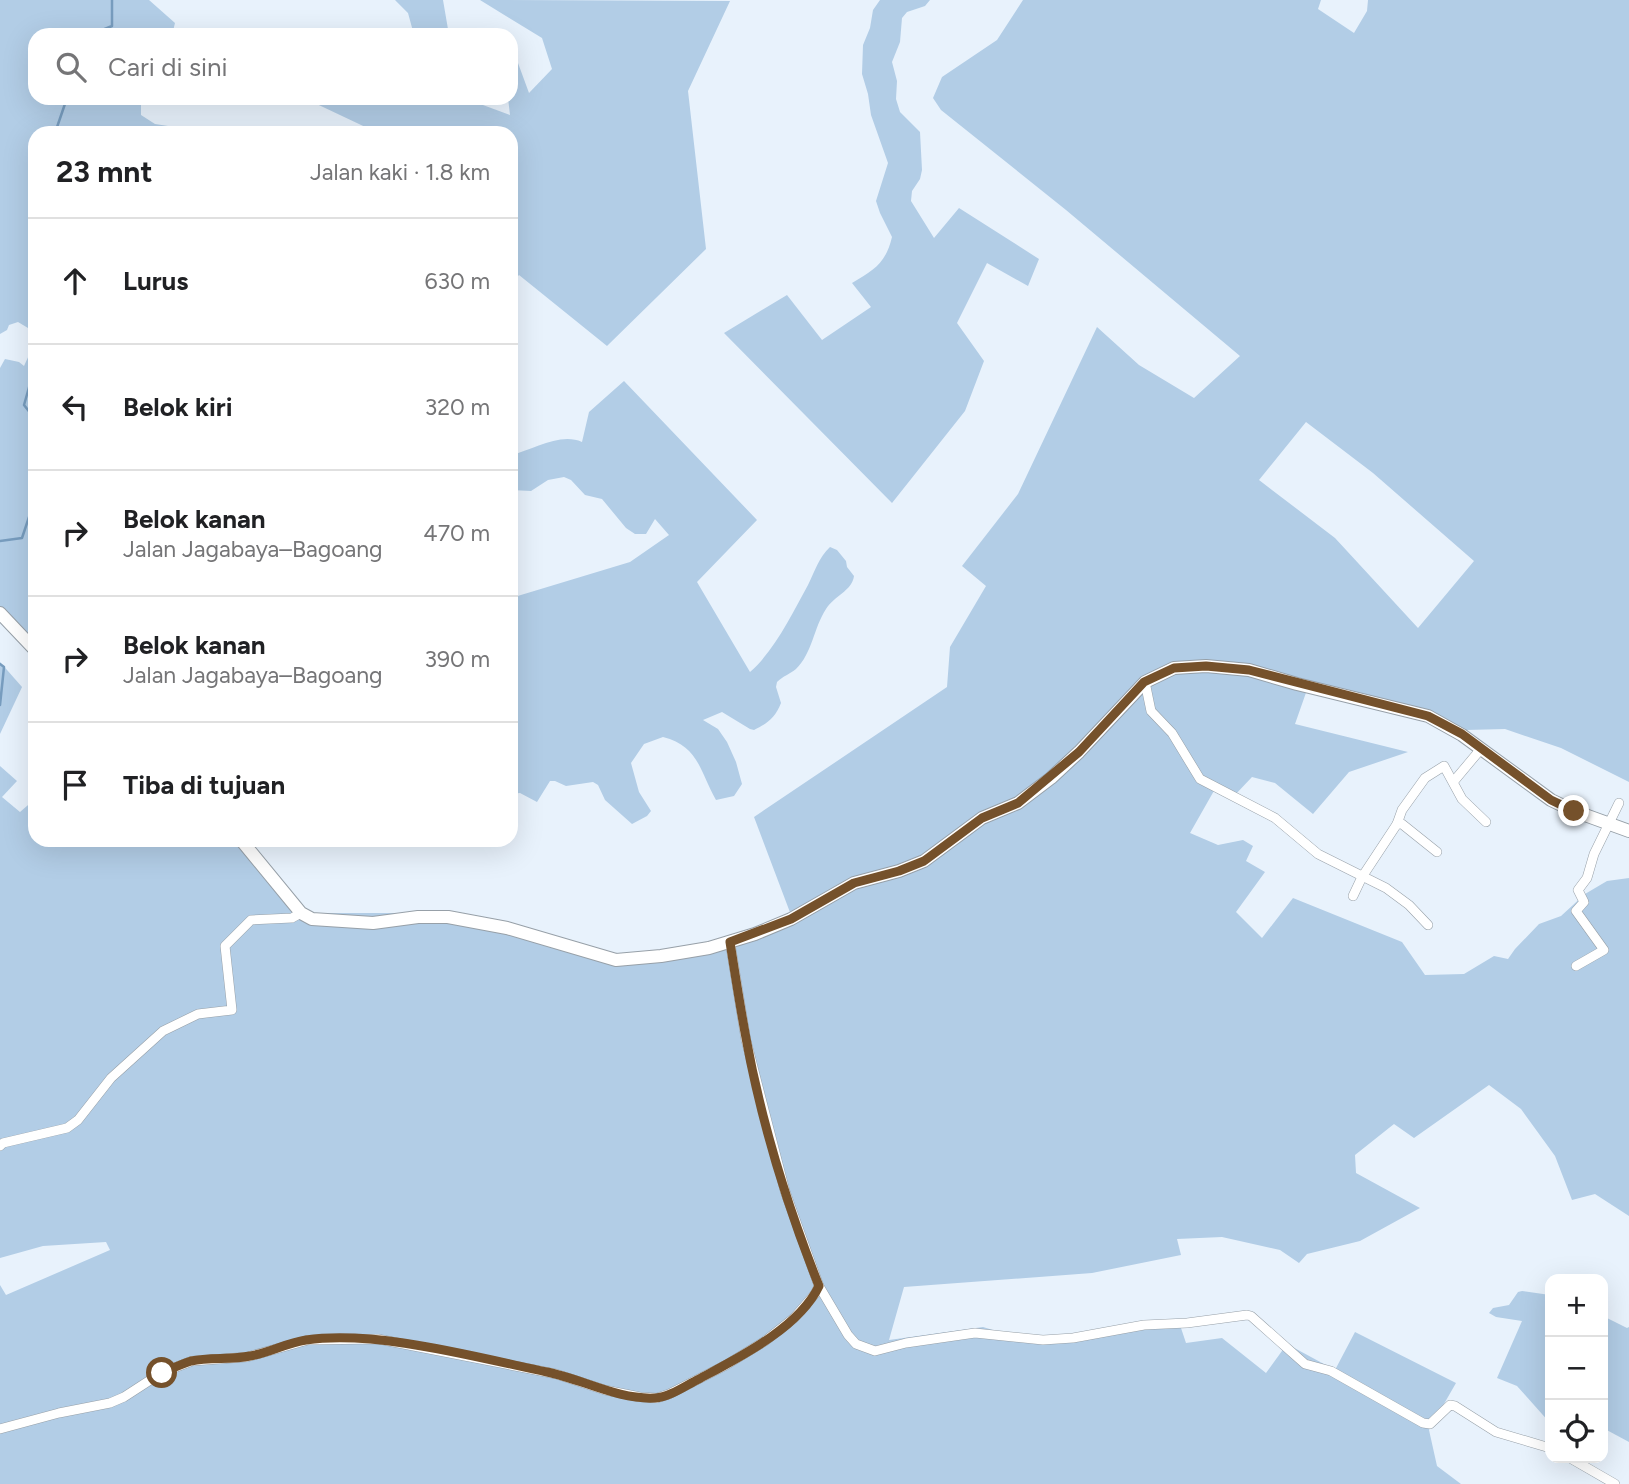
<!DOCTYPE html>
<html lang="id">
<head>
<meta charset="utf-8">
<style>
	:root { --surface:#fff; --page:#f6f6f6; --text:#202124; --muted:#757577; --line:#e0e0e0 }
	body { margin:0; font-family:Figtree,sans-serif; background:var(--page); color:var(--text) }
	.controls { position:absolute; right:21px; bottom:21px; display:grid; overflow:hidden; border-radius:14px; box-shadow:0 7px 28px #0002 }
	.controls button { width:63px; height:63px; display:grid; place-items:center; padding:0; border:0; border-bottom:2px solid var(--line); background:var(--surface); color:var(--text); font:35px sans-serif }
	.stop { position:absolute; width:21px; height:21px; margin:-16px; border:5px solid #75512b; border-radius:50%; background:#fff }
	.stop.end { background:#75512b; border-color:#fff; box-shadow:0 2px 7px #0008 }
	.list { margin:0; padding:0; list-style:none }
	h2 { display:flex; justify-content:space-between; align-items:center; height:91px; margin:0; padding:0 28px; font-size:30px }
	h2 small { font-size:23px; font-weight:400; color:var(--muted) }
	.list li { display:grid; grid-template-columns:46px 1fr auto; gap:21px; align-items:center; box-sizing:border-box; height:126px; padding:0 28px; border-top:2px solid var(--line) }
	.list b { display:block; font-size:26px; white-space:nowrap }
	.list p { margin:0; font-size:23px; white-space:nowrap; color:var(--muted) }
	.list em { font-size:23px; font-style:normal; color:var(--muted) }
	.icon { flex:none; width:38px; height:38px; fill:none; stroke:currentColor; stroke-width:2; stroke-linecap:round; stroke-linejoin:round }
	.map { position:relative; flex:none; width:1629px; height:1484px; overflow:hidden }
	.search { position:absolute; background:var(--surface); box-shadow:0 7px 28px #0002; left:28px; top:28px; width:490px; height:77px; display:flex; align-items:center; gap:18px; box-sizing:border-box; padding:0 24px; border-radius:21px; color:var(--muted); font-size:26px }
	.panel { position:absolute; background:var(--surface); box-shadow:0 7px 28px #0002; left:28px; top:126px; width:490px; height:721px; border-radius:21px }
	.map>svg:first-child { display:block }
	.green { fill:#b2cde6; fill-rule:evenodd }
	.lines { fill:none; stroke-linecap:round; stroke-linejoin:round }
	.stream { stroke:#779cbe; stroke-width:2.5 }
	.street-casing { stroke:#97a0a8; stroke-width:10 }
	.secondary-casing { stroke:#97a0a8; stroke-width:14 }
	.street { stroke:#fff; stroke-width:9 }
	.secondary { stroke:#fff; stroke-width:12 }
	.route { stroke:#75512b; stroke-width:9 }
</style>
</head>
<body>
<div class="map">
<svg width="1629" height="1484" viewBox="0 0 1629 1484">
	<rect width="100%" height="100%" fill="#e8f2fc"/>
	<!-- green -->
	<g class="green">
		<polygon points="0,0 149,0 175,23 172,35 35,35 35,98 141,98 141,115 155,124 168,126 180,133 35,133 35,333 33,328 28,328 18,322 9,325 7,330 0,334"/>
		<polygon points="395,0 443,0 449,35 414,35 408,13"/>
		<polygon points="480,0 730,1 688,91 706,249 607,346 519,275 511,284 511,133 378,133 304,98 464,98 510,115 508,98 511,98 511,59 518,63 529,93 552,69 542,38"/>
		<path d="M 880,0 L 930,0 L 925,6 L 907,12 L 902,18 L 900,42 L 892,62 L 897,81 L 896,99 L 900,112 L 920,132 L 922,170 L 920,179 L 912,191 L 911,201 L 934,238 L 959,208 L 1039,259 L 1028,286 L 987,263 L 957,323 L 984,361 L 965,411 L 892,503 L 724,333 L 787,295 L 822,340 L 871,307 L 852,283 C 874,270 886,263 892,237 L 880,213 L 876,201 L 888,163 L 871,115 L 868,94 L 862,74 L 863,45 L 870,28 L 873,10 Z"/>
		<path d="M 1023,0 L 1321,0 L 1318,9 L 1354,33 L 1367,11 L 1368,0 L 1629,0 L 1629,782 L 1561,748 L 1505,729 L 1466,730 L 1442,719 L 1308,687 L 1295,724 L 1408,752 L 1349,772 L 1313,814 L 1275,783 L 1252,777 L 1234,796 L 1215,789 L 1190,833 L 1218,845 L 1243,840 L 1253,846 L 1246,861 L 1265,872 L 1236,912 L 1262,938 L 1293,898 L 1402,942 L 1425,975 L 1464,974 L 1494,956 L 1508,959 L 1515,949 L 1539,924 L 1561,916 L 1585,894 L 1607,881 L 1629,878 L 1629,1216 L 1595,1194 L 1572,1200 L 1555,1156 L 1521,1109 L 1489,1085 L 1414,1138 L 1394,1124 L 1355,1155 L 1356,1173 L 1420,1208 L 1360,1241 L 1307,1254 L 1299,1263 L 1280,1250 L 1222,1237 L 1177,1239 L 1181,1255 L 1092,1273 L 904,1287 L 889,1340 L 983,1327 L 1029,1341 L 1180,1325 L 1186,1343 L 1222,1338 L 1266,1373 L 1287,1344 L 1335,1370 L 1355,1332 L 1456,1383 L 1429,1430 L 1437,1466 L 1461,1484 L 0,1484 L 0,1285 L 6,1295 L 110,1250 L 106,1242 L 43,1246 L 0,1258 L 0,766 L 17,781 L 2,797 L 20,812 L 35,799 L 35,840 L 247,840 L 306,913 L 425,913 L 609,955 L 706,946 L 791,915 L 754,817 L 947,687 L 950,647 L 986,586 L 962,566 L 1018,494 L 1097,327 L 1139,365 L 1194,398 L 1240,356 L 1066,210 L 941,110 L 933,98 L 942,77 L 997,40 ZM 1306,422 L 1373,473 L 1474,561 L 1418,628 L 1335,538 L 1259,480 Z"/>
		<polygon points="35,342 35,648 0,607 0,368 5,359 19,362 24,366"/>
		<path d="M 624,381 L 757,520 L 697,582 L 750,672 C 775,650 792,614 808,585 C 815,571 819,557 830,547 L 837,550 L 846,561 L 847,567 L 854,576 C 852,591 834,596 826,609 C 814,627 812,654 796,669 C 790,674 783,676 777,682 L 776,687 L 781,703 C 775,718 768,723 754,730 L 750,729 L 722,712 L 703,720 L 718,729 L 727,742 L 736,762 L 742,784 L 734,796 L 716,800 C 700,772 699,746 663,737 L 644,744 L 631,763 L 639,792 L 651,811 L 647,816 L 632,824 L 605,800 L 598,785 L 593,782 L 566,786 L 555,781 L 550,781 L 537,802 L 520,793 L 511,794 L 511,598 L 630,562 L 669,535 L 655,519 L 646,534 L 635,534 L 626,528 L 602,499 L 585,495 L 571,480 L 564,477 L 548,480 L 531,491 L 511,490 L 511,455 C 533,450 560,432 582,442 L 589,412 Z"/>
		<polygon points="0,662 22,687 0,734"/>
		<polygon points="1522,1291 1550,1295 1550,1423 1517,1386 1497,1378 1522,1321 1496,1317 1489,1313 1493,1308 1509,1305 1518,1292"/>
		<polygon points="1603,1316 1627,1328 1629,1327 1629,1442 1603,1428"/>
	</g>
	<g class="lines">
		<!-- stream -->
		<g class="stream">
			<polyline points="90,35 112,26 112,0"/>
			<polyline points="55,133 67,98"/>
			<polyline points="35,366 24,405 35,419"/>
			<polyline points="0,541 22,538 35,499"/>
			<polyline points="0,664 4,667 0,705"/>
		</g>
		<!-- street casing -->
		<g class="street-casing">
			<g id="street">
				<polyline points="1145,682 1151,711 1172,733 1200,779 1275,818 1318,854 1386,888 1409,905 1428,925"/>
				<polyline points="1454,781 1480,750"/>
				<polyline points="1397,824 1402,824 1437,852"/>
				<polyline points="1353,896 1362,877 1397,824 1402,810 1425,778 1444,766 1462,799 1486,822"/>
				<polyline points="730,942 746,1040 785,1191 819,1286 848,1335 856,1344 875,1351 906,1343 975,1333 1043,1340 1073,1338 1144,1325 1187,1323 1247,1315 1251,1316 1305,1364 1331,1371 1423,1423 1430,1424 1450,1405 1455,1406 1496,1432 1550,1448"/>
				<polyline points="1576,966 1604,950 1576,911 1584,902 1578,890 1587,878 1594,854 1619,803"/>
				<polyline points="0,1146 3,1143 67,1128 78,1120 111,1078 163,1031 198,1014 232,1010 225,946 251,920 292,918 301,913"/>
				<polyline points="0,1429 59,1413 110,1403 124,1397 161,1373 192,1361 247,1357 308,1340 378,1339 556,1374 605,1390 640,1397 657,1398 669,1394 726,1365 765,1341 794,1318 815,1294 819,1286"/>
				<polyline points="1570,1458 1615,1484"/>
			</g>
		</g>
		<!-- secondary casing -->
		<g class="secondary-casing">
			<g id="secondary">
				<polyline points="0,613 35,650"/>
				<polyline points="241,840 301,913 312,919 373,923 418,917 448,917 507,928 616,960 661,956 709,948 755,934 791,919 854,883 899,871 924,861 982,818 1018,803 1051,778 1079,752 1145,682 1174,668 1206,666 1249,670 1297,684 1428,716 1462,735 1551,800 1574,811 1629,831"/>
			</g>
		</g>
		<!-- street -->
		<use href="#street" class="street"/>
		<!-- secondary -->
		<use href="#secondary" class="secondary"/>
	</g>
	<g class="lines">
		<!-- route -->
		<path class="route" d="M 162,1373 C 171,1369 181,1364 191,1361 C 210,1357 231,1360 250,1356 C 269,1353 286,1343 306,1340 C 378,1330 475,1357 547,1372 C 582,1379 618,1400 655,1398 C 670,1397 685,1386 699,1379 C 738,1358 799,1328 819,1286 C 788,1208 761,1120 746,1038 C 740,1006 735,974 730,942 L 791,919 L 854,883 L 899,871 L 924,861 L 982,818 L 1018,803 L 1079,752 L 1144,682 L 1174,668 L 1206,666 L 1249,670 L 1428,716 L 1462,734 L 1551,800 L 1574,811"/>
	</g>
</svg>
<div class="controls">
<button>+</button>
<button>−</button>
<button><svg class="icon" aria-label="locate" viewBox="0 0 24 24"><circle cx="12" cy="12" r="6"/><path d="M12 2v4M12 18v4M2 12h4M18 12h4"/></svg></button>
</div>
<div class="stop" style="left:162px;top:1373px"></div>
<div class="stop end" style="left:1574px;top:811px"></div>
<div class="search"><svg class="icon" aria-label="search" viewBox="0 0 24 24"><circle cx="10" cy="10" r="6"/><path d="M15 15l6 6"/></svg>Cari di sini</div>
<section class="panel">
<h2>23 mnt<small>Jalan kaki · 1.8 km</small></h2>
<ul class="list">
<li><svg class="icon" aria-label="ahead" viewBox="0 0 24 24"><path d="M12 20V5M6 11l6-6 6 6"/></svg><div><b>Lurus</b></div><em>630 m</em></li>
<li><svg class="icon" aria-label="left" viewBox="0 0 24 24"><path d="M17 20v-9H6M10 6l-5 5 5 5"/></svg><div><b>Belok kiri</b></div><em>320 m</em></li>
<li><svg class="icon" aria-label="right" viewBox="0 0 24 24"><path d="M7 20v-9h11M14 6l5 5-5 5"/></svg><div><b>Belok kanan</b><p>Jalan Jagabaya–Bagoang</p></div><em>470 m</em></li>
<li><svg class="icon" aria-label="right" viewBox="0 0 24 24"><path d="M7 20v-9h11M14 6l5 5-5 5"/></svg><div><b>Belok kanan</b><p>Jalan Jagabaya–Bagoang</p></div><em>390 m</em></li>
<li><svg class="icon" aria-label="arrive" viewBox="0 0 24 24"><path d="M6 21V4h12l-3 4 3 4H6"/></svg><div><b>Tiba di tujuan</b></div></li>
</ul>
</section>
</div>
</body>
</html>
